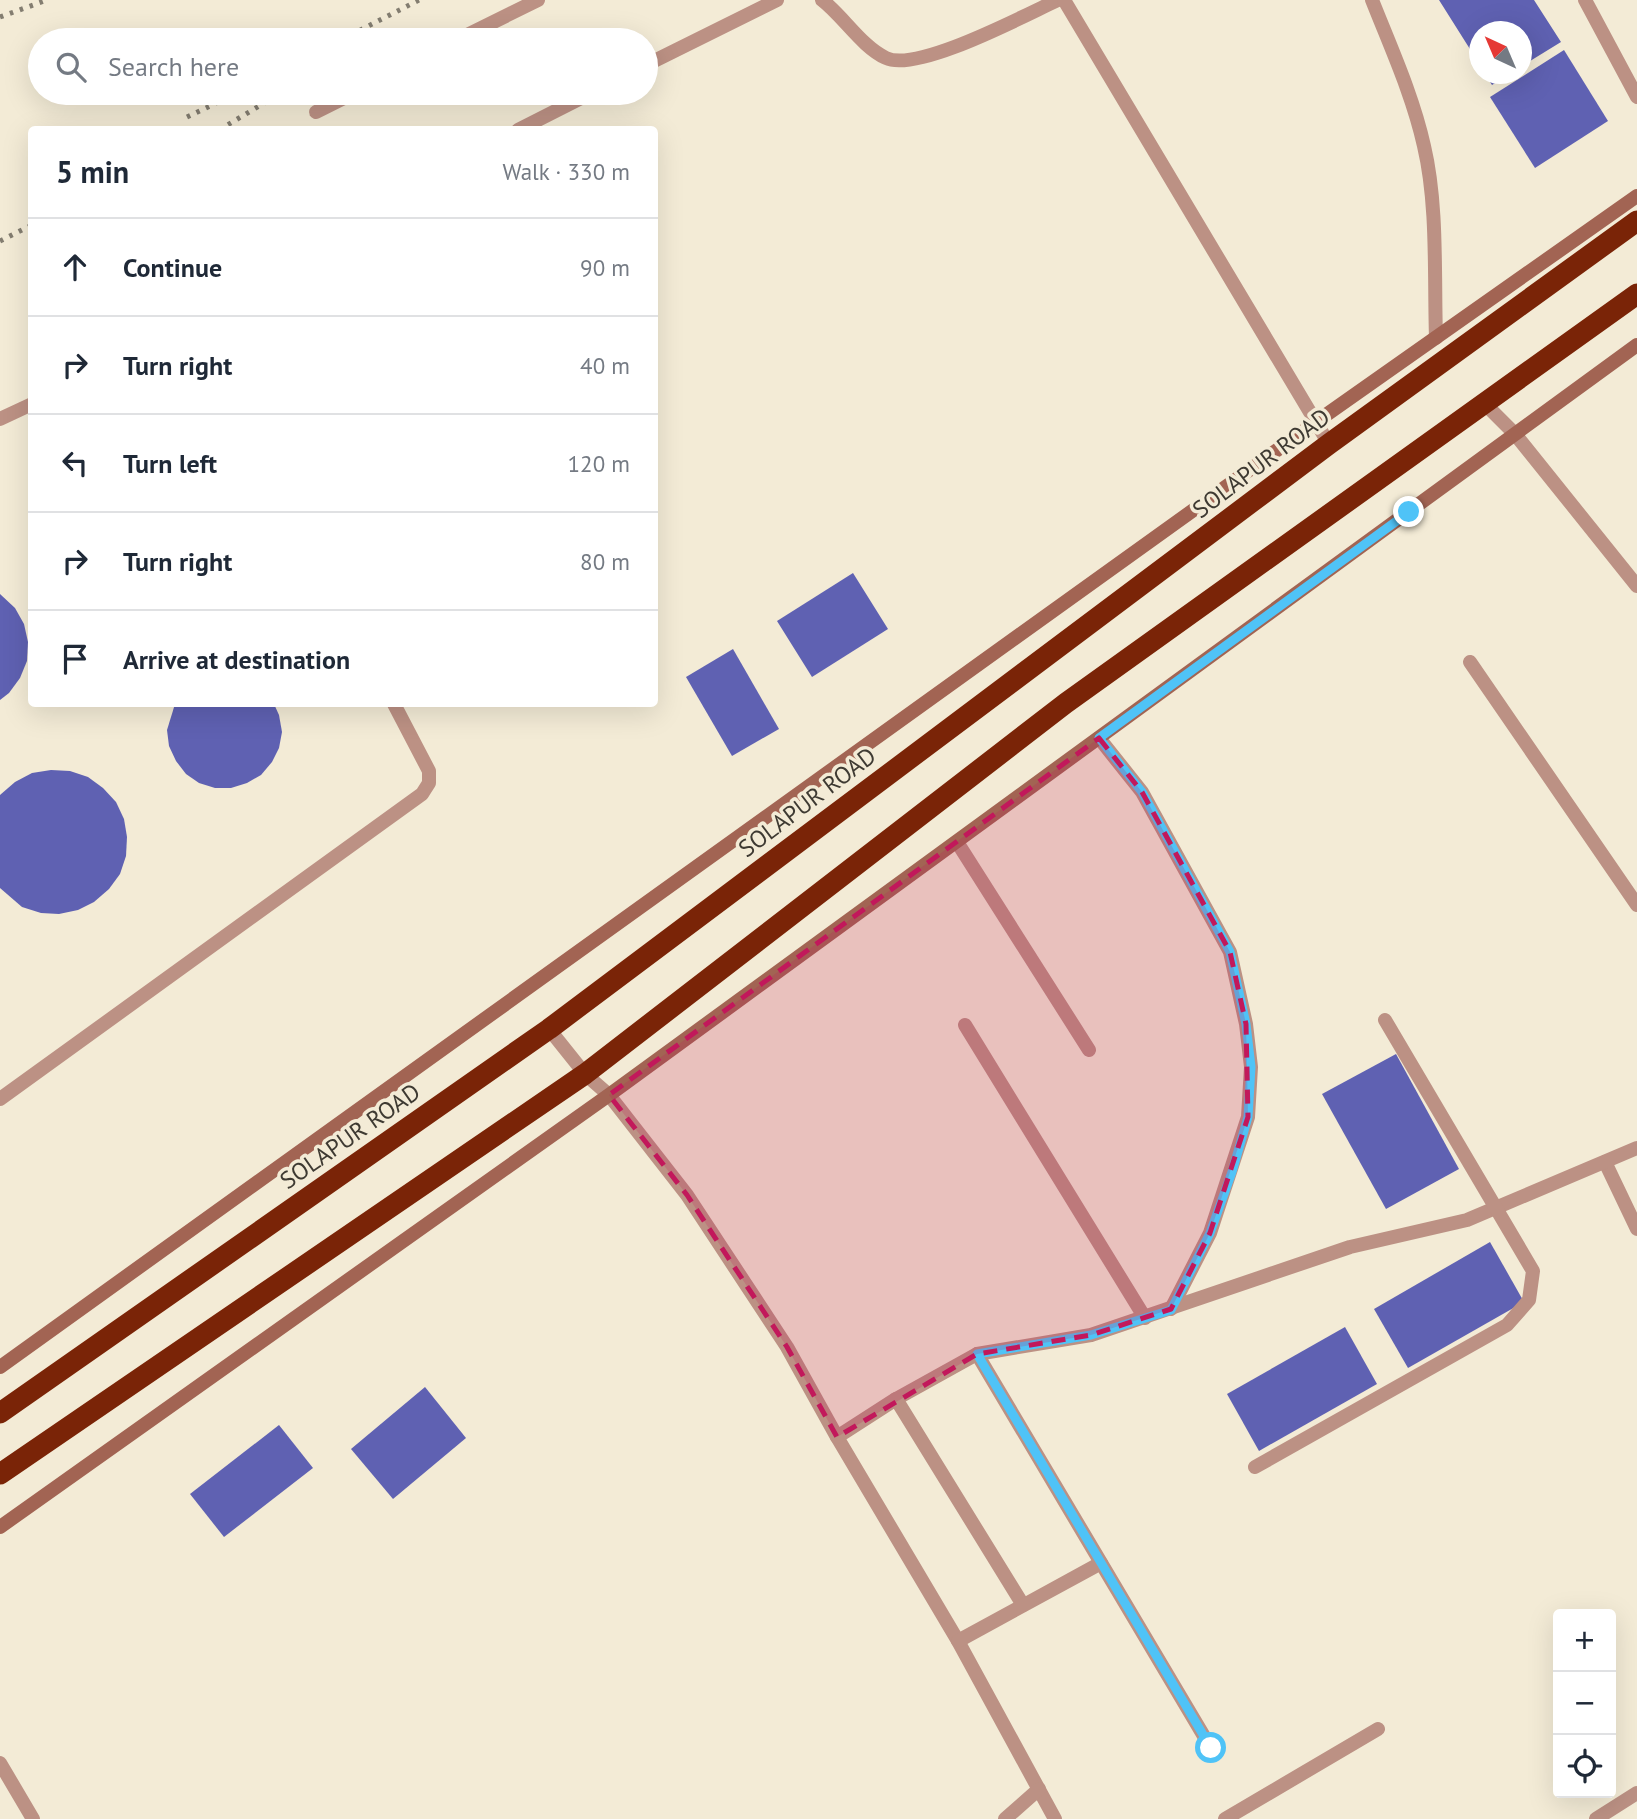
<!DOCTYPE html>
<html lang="en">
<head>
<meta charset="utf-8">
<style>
	:root { --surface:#fff; --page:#f2f2f3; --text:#1f2937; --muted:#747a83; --line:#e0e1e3 }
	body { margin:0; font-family:"PT Sans",sans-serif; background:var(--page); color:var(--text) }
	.controls { position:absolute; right:21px; bottom:21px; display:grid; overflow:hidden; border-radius:7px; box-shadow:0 7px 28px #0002 }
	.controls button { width:63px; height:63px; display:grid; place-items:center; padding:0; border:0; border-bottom:2px solid var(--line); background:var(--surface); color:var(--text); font:35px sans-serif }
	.compass { position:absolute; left:1469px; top:21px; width:63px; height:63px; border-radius:50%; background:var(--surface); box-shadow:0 7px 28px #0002; rotate:316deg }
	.stop { position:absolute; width:21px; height:21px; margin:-16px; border:5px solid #4fc3f7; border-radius:50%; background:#fff }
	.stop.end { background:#4fc3f7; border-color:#fff; box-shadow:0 2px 7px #0008 }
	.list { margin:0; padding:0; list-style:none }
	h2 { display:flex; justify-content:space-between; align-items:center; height:91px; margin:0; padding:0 28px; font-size:30px }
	h2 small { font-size:23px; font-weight:400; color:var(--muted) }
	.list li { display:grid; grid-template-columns:46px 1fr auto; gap:21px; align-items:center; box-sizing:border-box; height:98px; padding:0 28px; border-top:2px solid var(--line) }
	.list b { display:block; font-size:26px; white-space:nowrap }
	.list em { font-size:23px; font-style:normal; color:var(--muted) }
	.icon { flex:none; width:38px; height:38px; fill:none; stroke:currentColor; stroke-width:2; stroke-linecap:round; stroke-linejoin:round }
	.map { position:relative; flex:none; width:1637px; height:1819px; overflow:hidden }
	.search { position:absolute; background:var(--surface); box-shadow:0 7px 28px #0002; left:28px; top:28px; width:630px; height:77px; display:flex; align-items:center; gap:18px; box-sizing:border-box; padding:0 24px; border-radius:38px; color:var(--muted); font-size:26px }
	.panel { position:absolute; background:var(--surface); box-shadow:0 7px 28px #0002; left:28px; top:126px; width:630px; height:581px; border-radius:7px }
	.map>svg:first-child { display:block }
	.building { fill:#5f61b2 }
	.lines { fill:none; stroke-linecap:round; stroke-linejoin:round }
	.lane { stroke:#bc9184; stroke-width:14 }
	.street { stroke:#bc9184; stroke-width:14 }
	.secondary { stroke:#a26453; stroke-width:14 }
	.highway { stroke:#7a2407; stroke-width:21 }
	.rail { stroke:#837d70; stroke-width:5; stroke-dasharray:3.5 7; stroke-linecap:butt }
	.route { stroke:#4fc3f7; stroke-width:9 }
	.marked { fill:#c2185b; fill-opacity:0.2; stroke:#c2185b; stroke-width:5; stroke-dasharray:14 9; stroke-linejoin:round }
	.labels { text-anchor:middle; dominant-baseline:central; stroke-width:7; stroke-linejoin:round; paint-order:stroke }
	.street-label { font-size:24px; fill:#3e3a32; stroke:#f3ebd6 }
</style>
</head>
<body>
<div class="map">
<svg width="1637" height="1819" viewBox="0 0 1637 1819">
	<rect width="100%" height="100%" fill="#f3ebd6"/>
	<!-- building -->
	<g class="building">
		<polygon points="1439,0 1534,0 1561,42 1522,66 1522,32 1480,32 1480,65"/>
		<polygon points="1564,50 1608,121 1535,168 1490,97"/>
		<polygon points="1485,74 1510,74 1492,85"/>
		<polygon points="853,573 888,629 812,677 777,621"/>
		<polygon points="0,594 15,608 24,624 28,642 27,661 20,678 9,693 0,700"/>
		<polygon points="733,649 779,729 732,756 686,677"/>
		<polygon points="175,704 274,704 279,715 282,732 279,748 272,762 261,775 247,783 231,788 215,788 199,783 186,774 176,761 169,746 167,730"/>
		<polygon points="51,770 70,771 88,777 103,788 116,802 124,819 127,837 126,856 120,874 109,889 94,902 78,910 59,914 41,913 22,907 0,888 0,795 15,782 32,773"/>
		<polygon points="1396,1054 1459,1169 1386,1209 1322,1094"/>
		<polygon points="1490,1242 1524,1302 1408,1368 1374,1309"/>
		<polygon points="1345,1327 1377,1384 1259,1451 1227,1394"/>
		<polygon points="425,1387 466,1438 393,1499 351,1449"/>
		<polygon points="279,1425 313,1468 224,1537 190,1494"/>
	</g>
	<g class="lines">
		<!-- lane -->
		<g class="lane">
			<polyline points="0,419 32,404"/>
			<polyline points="0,1099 422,794 429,783 429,771 394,704"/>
		</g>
		<!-- street -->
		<g class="street">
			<path d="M 822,0 C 843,16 862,47 886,58 C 917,73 1025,15 1058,0"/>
			<polyline points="1064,0 1329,444"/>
			<path d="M 1372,0 C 1391,48 1413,96 1424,146 C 1438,205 1434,277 1436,338"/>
			<polyline points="1585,0 1637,97"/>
			<polyline points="457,40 538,0"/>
			<polyline points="646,65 777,0"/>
			<polyline points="316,112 354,93"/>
			<polyline points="518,130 591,93"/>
			<polyline points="1483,402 1515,434 1637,586"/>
			<polyline points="1470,662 1637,905"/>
			<polyline points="1099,738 1142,792 1230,952 1246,1024 1251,1067 1248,1117 1210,1233 1171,1309"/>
			<polyline points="957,842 1089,1050"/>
			<polyline points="965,1025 1145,1318"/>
			<polyline points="549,1029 585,1074 609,1095 687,1195 787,1347 837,1437 958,1641 1055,1819"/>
			<polyline points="1605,1162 1637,1229"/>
			<polyline points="977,1354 1211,1748"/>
			<polyline points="896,1399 1023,1605"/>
			<polyline points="837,1437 896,1399 977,1354 1091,1335 1350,1247 1467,1220 1637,1148"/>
			<polyline points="1255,1467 1507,1325 1529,1300 1533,1271 1385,1020"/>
			<polyline points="958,1641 1101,1563"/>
			<polyline points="0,1763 33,1819"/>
			<polyline points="1005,1819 1039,1789"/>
			<polyline points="1225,1819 1378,1729"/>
			<polyline points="1596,1819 1637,1793"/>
		</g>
		<!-- secondary -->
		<g class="secondary">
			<polyline points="0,1367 1316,422 1637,196"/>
			<polyline points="0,1527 609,1095 1637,345"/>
		</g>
		<!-- highway -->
		<g class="highway">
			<polyline points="0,1413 549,1029 1329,444 1637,221"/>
			<polyline points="0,1474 585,1074 1066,703 1637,294"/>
		</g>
		<!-- rail -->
		<g class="rail">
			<polyline points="0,17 47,0"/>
			<polyline points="341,40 419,0"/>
			<polyline points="187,117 237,93"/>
			<polyline points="219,130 281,93"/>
			<polyline points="0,241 32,225"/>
		</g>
	</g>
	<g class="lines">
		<!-- route -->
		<polyline class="route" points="1211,1748 977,1354 1091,1335 1171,1310 1210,1233 1232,1172 1248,1117 1251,1067 1246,1024 1230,952 1142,792 1099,738 1409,512"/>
	</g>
	<!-- marked area -->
	<path class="marked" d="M 1099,738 L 1142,792 L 1230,952 L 1246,1024 L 1248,1117 L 1210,1233 L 1171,1309 L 1091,1335 L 977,1354 L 837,1437 L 787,1347 L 687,1195 L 609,1095 Z"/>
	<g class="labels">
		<!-- street labels -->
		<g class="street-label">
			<text transform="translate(1261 463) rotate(-37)">SOLAPUR ROAD</text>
			<text transform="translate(807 802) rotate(-37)">SOLAPUR ROAD</text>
			<text transform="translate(350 1136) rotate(-35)">SOLAPUR ROAD</text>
		</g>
	</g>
</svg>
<div class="controls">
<button>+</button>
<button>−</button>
<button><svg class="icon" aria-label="locate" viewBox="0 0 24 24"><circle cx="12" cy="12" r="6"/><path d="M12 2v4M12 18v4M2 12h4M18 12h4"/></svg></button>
</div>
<svg class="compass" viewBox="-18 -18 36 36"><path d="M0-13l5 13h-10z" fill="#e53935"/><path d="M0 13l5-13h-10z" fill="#747a83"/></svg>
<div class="stop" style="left:1211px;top:1748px"></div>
<div class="stop end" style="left:1409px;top:512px"></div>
<div class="search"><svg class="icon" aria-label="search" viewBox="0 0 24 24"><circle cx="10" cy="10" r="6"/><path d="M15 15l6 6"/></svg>Search here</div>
<section class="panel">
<h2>5 min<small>Walk · 330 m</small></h2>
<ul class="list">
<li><svg class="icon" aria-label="ahead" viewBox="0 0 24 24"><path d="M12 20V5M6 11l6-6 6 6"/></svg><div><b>Continue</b></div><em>90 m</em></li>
<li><svg class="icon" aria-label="right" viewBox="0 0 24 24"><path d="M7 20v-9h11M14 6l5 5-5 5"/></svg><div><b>Turn right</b></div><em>40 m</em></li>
<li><svg class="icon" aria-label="left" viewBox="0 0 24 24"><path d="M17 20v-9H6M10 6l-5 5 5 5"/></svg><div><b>Turn left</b></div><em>120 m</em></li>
<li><svg class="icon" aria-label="right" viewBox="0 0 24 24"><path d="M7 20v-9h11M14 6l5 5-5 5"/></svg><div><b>Turn right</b></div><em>80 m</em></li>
<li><svg class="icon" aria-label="arrive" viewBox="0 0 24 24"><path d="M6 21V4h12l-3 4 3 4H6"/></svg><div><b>Arrive at destination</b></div></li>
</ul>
</section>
</div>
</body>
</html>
